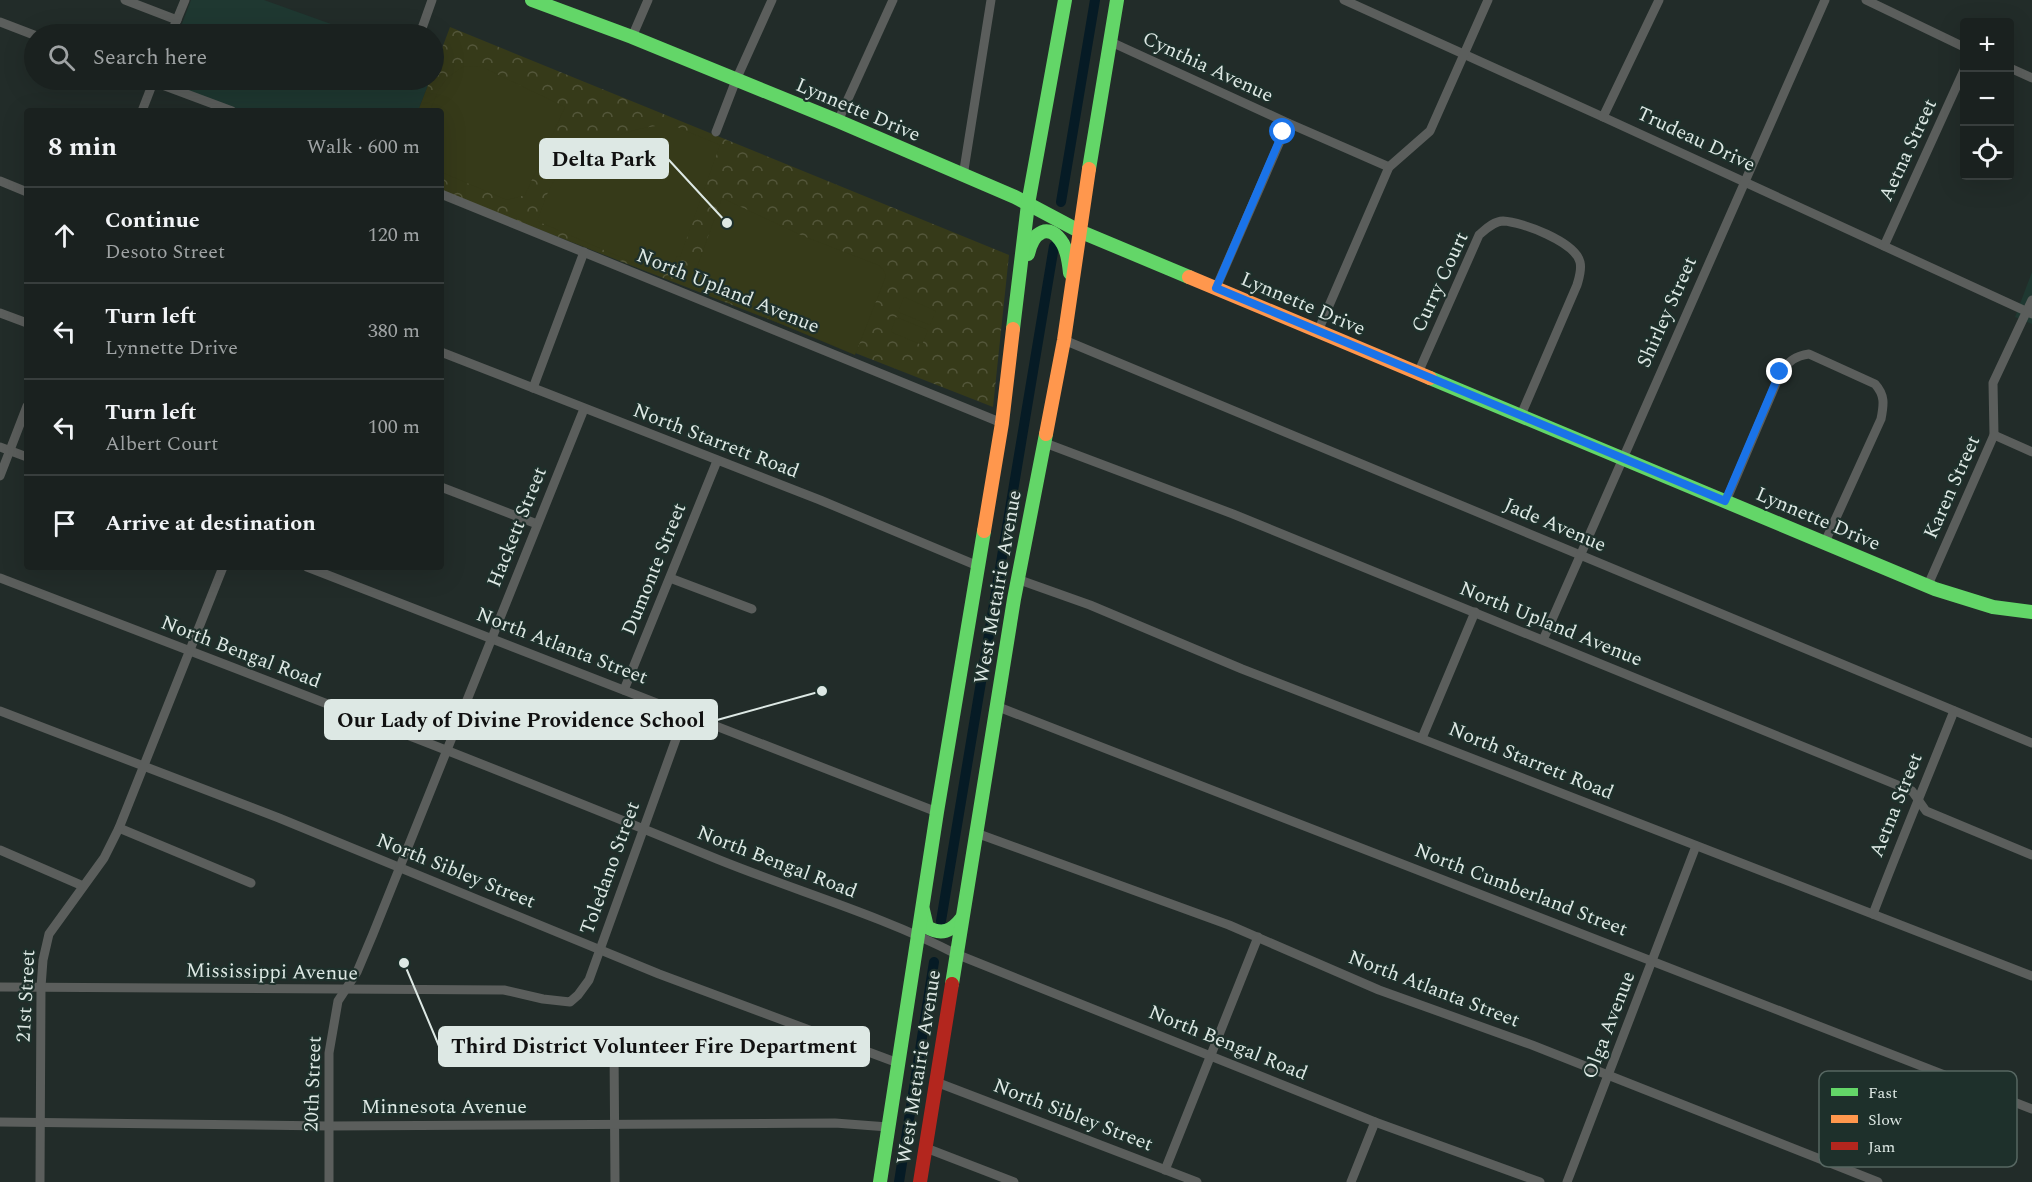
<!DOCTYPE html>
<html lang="en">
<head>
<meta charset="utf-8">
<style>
	:root { --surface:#1a211f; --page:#272e2c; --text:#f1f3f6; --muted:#9fa3a4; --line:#383e3d }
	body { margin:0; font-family:Spectral,serif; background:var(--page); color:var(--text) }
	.controls { position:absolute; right:18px; top:18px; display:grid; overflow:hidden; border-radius:6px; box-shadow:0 6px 24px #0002 }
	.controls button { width:54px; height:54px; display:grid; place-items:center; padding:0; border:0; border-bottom:2px solid var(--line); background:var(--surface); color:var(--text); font:30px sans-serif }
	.stop { position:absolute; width:18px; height:18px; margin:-14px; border:4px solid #1a73e8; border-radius:50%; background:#fff }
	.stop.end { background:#1a73e8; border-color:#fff; box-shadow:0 2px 6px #0008 }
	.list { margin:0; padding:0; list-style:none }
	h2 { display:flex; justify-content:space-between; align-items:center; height:78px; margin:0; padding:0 24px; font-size:26px }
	h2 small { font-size:20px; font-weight:400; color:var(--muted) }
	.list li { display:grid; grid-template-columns:39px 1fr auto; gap:18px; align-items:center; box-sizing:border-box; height:96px; padding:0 24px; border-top:2px solid var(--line) }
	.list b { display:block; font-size:22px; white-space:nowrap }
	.list p { margin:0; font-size:20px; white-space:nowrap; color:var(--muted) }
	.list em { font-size:20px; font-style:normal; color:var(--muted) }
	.icon { flex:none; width:33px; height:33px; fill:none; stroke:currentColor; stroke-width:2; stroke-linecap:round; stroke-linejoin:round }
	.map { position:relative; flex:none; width:2032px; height:1182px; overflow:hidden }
	.search { position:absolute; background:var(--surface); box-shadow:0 6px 24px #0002; left:24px; top:24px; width:420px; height:66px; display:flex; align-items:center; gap:15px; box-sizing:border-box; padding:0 21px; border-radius:33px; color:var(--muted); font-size:22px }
	.panel { position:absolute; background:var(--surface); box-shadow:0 6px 24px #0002; left:24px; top:108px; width:420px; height:462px; border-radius:6px }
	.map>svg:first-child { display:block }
	.built { fill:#1f3831 }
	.park { fill:url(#park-crowns) }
	.garden { fill:#363a19 }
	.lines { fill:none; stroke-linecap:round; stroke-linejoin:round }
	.canal { stroke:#061b25; stroke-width:10 }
	.street { stroke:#5b5e5c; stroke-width:9 }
	.fast { stroke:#63d668; stroke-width:14 }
	.slow { stroke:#ff974d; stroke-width:14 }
	.jam { stroke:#b3261e; stroke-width:14 }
	.route { stroke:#1a73e8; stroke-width:8 }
	.labels { text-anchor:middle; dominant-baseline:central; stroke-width:4.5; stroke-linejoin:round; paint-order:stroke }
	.street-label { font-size:20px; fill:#dde8e4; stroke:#1e302b }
	.key { fill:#1e302b; stroke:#576762; stroke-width:1.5 }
	.key-label { font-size:16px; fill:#dde8e4 }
	.leader { fill:none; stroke:#dde8e4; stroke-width:2 }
	.callout-dot { fill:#dde8e4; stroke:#1e302b; stroke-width:2 }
	.callout { fill:#dde8e4; stroke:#dde8e4; stroke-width:2 }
	.callout-label { font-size:21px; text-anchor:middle; font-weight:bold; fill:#111 }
</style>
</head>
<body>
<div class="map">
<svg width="2032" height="1182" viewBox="0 0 2032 1182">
	<defs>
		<pattern id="park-crowns" width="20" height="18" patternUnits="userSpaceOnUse" patternTransform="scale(1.5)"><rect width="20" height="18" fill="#363a19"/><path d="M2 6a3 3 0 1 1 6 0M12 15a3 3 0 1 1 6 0" fill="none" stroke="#53563a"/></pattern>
	</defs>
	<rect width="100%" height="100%" fill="#222c29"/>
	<!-- built -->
	<g class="built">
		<polygon points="191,0 264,0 359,34 178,34"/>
		<polygon points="161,80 430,80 418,111 240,111"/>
		<polygon points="2032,272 2032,324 2015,317"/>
	</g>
	<!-- park -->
	<polygon class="park" points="450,27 1009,255 993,407 441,191 441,111 418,111 430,80 434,80 434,70"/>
	<!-- garden -->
	<g class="garden">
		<path d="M 465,66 L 482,67 L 565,107 L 525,195 L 507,200 L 441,172 L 441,111 L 430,111 C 439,88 443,78 465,66 Z"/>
		<path d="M 656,126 L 674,126 L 720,145 L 680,257 L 677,256 L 672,267 L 657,273 L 537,221 C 543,207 547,190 556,178 C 577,149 622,130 656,126 Z"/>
		<polygon points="722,198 803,236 878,265 883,269 886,276 855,355 695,288 696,286 691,284"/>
		<polygon points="904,297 936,311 930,325 898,312"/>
		<polygon points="896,317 928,330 922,345 891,332"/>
	</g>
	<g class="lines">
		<!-- canal -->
		<g class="canal">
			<polyline points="1061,202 1095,0"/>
			<polyline points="941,921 1054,246"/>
			<polyline points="899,1182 934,962"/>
		</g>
		<!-- street -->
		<g class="street">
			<polyline points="125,0 177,20"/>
			<polyline points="1344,0 1603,117 2032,314"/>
			<polyline points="1866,0 1964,47"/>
			<polyline points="0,22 34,35"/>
			<polyline points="171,34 185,0"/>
			<polyline points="420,34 432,0"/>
			<polyline points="632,37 648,0"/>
			<polyline points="1111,42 1288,123 1389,167"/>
			<polyline points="2010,68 2032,78"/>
			<polyline points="149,80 232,111"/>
			<polyline points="142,111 154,80"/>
			<polyline points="1603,117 1659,0"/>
			<polyline points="838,121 893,0"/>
			<polyline points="716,132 736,80 772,0"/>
			<polyline points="963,176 991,0"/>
			<polyline points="0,181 27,192"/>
			<polyline points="441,194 1002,423"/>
			<polyline points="1884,246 1964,70"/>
			<polyline points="1216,288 1288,123"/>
			<polyline points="0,313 27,323"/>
			<polyline points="1318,331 1389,167 1430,131 1488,0"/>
			<polyline points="1064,340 2032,743"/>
			<polyline points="441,352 820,500 978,566"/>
			<path d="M 1418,373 L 1479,235 C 1486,229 1494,221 1503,221 C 1523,222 1575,242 1580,262 C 1582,270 1579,278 1577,285 L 1521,415"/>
			<polyline points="533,388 584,252"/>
			<polyline points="1994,435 2032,452"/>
			<polyline points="1045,443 1233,514 1912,791 1926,811 2032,855"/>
			<polyline points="0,447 27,457"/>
			<polyline points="0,476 27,406"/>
			<polyline points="441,487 537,524"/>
			<path d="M 1726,501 L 1781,372 C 1789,361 1795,356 1809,354 L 1875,384 C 1885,395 1884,404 1881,419 L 1825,542"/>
			<polyline points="307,567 937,812"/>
			<path d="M 0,578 C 239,670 480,761 717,859 C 796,891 880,915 956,954 L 1375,1122 L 1540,1182"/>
			<polyline points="670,578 752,609"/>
			<polyline points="1017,579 1090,605 1242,669 2032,976"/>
			<polyline points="1928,585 1994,435 1993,383 2032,300"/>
			<polyline points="1543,640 1825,0"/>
			<polyline points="624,690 717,461"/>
			<polyline points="996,706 2032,1109"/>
			<polyline points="0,711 279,818 659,974 898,1063"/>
			<polyline points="1422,738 1475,612"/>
			<polyline points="119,828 251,883"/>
			<polyline points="976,833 1229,925 1379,990 1532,1045 1878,1182"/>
			<polyline points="0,850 83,886"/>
			<path d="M 1873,914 C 1899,846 1927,779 1954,711"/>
			<polyline points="0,987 504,990 543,999 570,1002 578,995 589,980 685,714"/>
			<polyline points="614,1046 615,1182"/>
			<polyline points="936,1082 1197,1182"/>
			<polyline points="0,1122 329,1126 835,1123 888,1127"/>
			<polyline points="926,1148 1014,1182"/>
			<polyline points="1165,1170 1258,937"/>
			<polyline points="40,1182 41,987 43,960 49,934 104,858 119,828 223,567"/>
			<polyline points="329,1182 329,1053 338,1001 357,972 373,934 584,409"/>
			<polyline points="1351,1182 1375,1122"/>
			<polyline points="1567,1182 1696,846"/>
		</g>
		<!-- fast -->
		<g class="fast">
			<polyline points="532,0 632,37 838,121 1015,197 1079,231 1189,277"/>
			<polyline points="1089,169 1117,0"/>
			<path d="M 1028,254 C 1033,232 1049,221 1063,244 C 1068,253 1069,263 1070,273"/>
			<polyline points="1013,329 1028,204 1065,0"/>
			<polyline points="1430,378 1935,589 1993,607 2032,612"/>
			<path d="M 923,910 L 927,927 C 942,936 952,931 962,918"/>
			<polyline points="952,984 1014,599 1046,434"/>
			<polyline points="880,1182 937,812 984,531"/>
		</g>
		<!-- slow -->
		<g class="slow">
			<polyline points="1189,277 1430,378"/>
			<polyline points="1046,434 1064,340 1089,169"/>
			<polyline points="984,531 1002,423 1013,329"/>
		</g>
		<!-- jam -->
		<polyline class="jam" points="920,1182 952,984"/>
	</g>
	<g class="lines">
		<!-- route -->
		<polyline class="route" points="1283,132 1216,288 1725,501 1780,372"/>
	</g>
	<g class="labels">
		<!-- street labels -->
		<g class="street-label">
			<text transform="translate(1208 67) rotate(25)">Cynthia Avenue</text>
			<text transform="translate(858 110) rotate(23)">Lynnette Drive</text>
			<text transform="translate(1696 139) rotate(25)">Trudeau Drive</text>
			<text transform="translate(1908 150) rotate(-65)">Aetna Street</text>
			<text transform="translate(1440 282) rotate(-65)">Curry Court</text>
			<text transform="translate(728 291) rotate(22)">North Upland Avenue</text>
			<text transform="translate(1303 304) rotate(23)">Lynnette Drive</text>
			<text transform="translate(1667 312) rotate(-66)">Shirley Street</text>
			<text transform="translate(716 441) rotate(21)">North Starrett Road</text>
			<text transform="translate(1952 487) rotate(-66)">Karen Street</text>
			<text transform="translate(1818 519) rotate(23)">Lynnette Drive</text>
			<text transform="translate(1555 525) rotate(23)">Jade Avenue</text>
			<text transform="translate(517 527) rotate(-68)">Hackett Street</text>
			<text transform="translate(654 569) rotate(-68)">Dumonte Street</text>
			<text transform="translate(998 587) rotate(-80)">West Metairie Avenue</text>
			<text transform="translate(1551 624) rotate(22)">North Upland Avenue</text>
			<text transform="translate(562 646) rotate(21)">North Atlanta Street</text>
			<text transform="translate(241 652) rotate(21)">North Bengal Road</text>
			<text transform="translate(1531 761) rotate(22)">North Starrett Road</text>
			<text transform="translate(1896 805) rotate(-68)">Aetna Street</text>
			<text transform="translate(777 862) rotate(21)">North Bengal Road</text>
			<text transform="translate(610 868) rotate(-70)">Toledano Street</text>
			<text transform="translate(456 871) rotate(22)">North Sibley Street</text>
			<text transform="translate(1521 890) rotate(21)">North Cumberland Street</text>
			<text transform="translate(272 972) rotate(1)">Mississippi Avenue</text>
			<text transform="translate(1434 989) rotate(21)">North Atlanta Street</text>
			<text transform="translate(26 996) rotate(-87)">21st Street</text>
			<text transform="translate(1609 1025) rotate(-69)">Olga Avenue</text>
			<text transform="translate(1228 1043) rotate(22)">North Bengal Road</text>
			<text transform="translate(919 1067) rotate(-81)">West Metairie Avenue</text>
			<text transform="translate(313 1084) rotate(-88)">20th Street</text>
			<text x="444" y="1107">Minnesota Avenue</text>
			<text transform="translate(1073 1115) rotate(21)">North Sibley Street</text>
		</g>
	</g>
	<!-- legend -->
	<rect x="1819" y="1071" width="198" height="96" rx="9" class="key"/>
	<rect x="1831" y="1088" width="27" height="8" fill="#63d668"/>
	<rect x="1831" y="1115" width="27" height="8" fill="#ff974d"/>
	<rect x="1831" y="1142" width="27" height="8" fill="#b3261e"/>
	<g class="key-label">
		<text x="1868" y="1098">Fast</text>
		<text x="1868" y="1125">Slow</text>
		<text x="1868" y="1152">Jam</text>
	</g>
	<!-- callouts -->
	<path class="leader" d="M727 223L668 159M822 691L717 720M404 963L439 1046"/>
	<g class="callout-dot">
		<circle cx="727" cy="223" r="6"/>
		<circle cx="822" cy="691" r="6"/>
		<circle cx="404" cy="963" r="6"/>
	</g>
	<g class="callout">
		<rect x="540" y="139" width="128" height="39" rx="6"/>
		<rect x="325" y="700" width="392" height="39" rx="6"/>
		<rect x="439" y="1027" width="430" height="39" rx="6"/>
	</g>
	<g class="callout-label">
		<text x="604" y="166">Delta Park</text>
		<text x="521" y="727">Our Lady of Divine Providence School</text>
		<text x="654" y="1053">Third District Volunteer Fire Department</text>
	</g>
</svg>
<div class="controls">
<button>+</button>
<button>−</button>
<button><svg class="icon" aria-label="locate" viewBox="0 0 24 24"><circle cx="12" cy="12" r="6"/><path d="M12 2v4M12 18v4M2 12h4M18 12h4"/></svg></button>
</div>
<div class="stop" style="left:1283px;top:132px"></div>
<div class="stop end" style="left:1780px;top:372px"></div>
<div class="search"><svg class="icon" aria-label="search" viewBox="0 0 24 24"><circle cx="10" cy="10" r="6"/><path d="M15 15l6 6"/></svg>Search here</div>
<section class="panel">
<h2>8 min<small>Walk · 600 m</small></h2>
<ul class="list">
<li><svg class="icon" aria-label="ahead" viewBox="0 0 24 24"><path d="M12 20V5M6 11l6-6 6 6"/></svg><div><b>Continue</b><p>Desoto Street</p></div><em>120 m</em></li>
<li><svg class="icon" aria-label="left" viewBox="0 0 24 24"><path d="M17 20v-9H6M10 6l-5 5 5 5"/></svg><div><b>Turn left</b><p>Lynnette Drive</p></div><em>380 m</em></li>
<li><svg class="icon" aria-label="left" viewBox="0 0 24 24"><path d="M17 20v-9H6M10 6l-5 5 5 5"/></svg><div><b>Turn left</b><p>Albert Court</p></div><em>100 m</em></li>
<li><svg class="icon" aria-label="arrive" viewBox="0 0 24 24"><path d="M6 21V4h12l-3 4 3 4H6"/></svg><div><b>Arrive at destination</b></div></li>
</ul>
</section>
</div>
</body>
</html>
